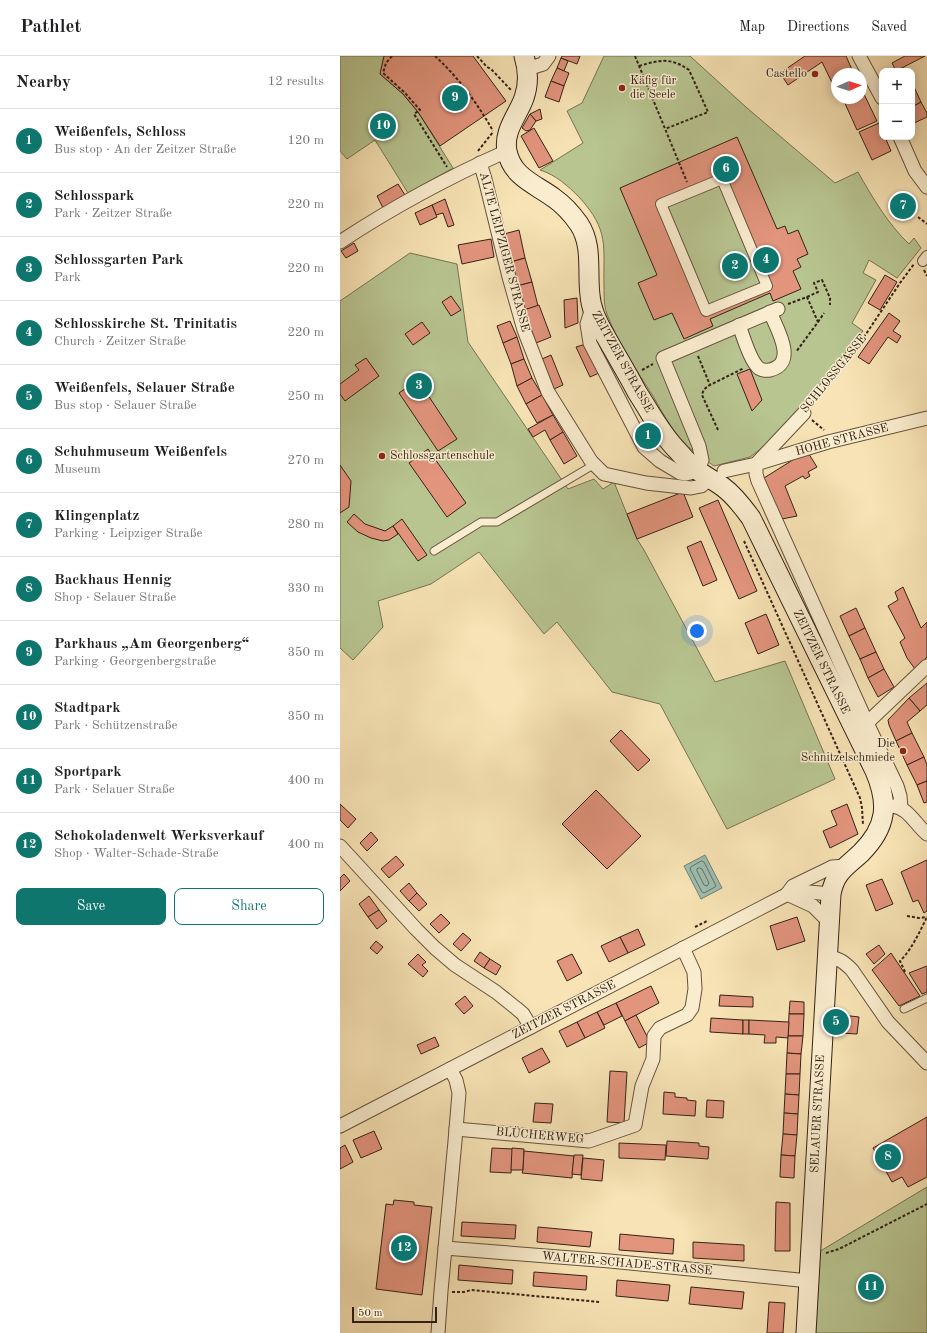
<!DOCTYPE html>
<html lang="en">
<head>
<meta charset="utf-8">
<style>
	:root { --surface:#fff; --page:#f2f2f2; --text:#202124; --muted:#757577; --line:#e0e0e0; --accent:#0f766e }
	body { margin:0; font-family:"Old Standard TT",serif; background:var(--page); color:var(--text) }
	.controls { position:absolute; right:12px; top:12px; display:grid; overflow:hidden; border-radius:8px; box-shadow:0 2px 10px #0003 }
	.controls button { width:36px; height:36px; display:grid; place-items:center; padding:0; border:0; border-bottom:1px solid var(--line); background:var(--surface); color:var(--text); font:20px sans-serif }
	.compass { position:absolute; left:491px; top:12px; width:36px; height:36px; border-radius:50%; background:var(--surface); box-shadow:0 2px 10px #0003; rotate:87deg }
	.scale { position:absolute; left:12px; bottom:10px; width:85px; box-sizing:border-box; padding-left:4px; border:2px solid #342215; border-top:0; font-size:11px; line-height:14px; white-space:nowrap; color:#342215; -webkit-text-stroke:3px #faedcf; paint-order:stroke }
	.you { position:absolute; left:357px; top:575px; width:14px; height:14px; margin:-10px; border:3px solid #fff; border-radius:50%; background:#1a73e8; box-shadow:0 0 0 6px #1a73e833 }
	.badge { display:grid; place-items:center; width:26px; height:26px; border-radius:50%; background:var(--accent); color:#fff; font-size:13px; font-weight:700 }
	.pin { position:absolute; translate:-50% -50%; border:2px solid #fff; box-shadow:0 1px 4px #0006 }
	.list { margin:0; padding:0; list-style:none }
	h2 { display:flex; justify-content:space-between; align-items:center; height:52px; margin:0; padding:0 16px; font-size:17px }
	h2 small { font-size:13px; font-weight:400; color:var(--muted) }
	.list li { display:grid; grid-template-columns:26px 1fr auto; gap:12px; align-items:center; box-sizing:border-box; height:64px; padding:0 16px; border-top:1px solid var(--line) }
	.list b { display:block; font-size:15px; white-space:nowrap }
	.list p { margin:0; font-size:13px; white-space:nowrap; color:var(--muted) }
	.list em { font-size:13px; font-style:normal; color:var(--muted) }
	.actions { display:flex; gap:8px; padding:12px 16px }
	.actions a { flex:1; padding:9px 0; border:1px solid var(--accent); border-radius:8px; text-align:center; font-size:14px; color:var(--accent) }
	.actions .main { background:var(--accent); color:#fff }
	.map { position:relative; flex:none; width:587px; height:1277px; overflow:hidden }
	header { display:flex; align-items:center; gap:24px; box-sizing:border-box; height:56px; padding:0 20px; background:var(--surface); border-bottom:1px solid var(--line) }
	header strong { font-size:19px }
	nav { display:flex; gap:22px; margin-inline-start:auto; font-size:14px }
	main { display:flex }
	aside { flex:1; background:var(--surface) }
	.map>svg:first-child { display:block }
	.green { fill:#b8c591; stroke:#767453 }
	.water { fill:#9dbeb1; stroke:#738073 }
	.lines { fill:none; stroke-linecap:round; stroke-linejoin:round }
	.shore { stroke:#687063; stroke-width:1 }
	.building { fill:#e2947d; stroke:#342215; fill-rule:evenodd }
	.service-casing { stroke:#65523d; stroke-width:9 }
	.pedestrian-casing { stroke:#65523d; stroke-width:12 }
	.minor-casing { stroke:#65523d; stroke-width:15 }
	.secondary-casing { stroke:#342215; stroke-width:21 }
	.path { stroke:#342215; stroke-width:2; stroke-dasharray:3 2; stroke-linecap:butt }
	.service { stroke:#faedcf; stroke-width:7 }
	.pedestrian { stroke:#faedcf; stroke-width:10 }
	.minor { stroke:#faedcf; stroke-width:13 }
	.secondary { stroke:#faedcf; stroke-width:19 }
	.poi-dot { fill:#8f2418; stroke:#faedcf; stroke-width:1.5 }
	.labels { text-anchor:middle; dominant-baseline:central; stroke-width:3; stroke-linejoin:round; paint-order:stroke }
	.poi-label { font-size:12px; fill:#342215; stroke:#faedcf; text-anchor:end }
	.street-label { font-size:12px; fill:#342215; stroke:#faedcf }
</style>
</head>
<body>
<header>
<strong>Pathlet</strong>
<nav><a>Map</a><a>Directions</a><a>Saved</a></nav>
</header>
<main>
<aside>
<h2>Nearby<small>12 results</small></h2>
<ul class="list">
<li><span class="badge">1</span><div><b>Weißenfels, Schloss</b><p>Bus stop · An der Zeitzer Straße</p></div><em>120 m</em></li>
<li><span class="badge">2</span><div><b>Schlosspark</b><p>Park · Zeitzer Straße</p></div><em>220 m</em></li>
<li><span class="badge">3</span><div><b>Schlossgarten Park</b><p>Park</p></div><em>220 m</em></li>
<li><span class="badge">4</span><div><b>Schlosskirche St. Trinitatis</b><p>Church · Zeitzer Straße</p></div><em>220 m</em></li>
<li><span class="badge">5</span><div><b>Weißenfels, Selauer Straße</b><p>Bus stop · Selauer Straße</p></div><em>250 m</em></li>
<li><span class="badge">6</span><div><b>Schuhmuseum Weißenfels</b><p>Museum</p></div><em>270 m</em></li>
<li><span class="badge">7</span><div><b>Klingenplatz</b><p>Parking · Leipziger Straße</p></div><em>280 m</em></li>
<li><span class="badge">8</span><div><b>Backhaus Hennig</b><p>Shop · Selauer Straße</p></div><em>330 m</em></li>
<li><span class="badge">9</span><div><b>Parkhaus „Am Georgenberg“</b><p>Parking · Georgenbergstraße</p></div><em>350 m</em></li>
<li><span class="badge">10</span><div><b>Stadtpark</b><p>Park · Schützenstraße</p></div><em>350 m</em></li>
<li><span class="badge">11</span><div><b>Sportpark</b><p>Park · Selauer Straße</p></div><em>400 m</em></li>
<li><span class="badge">12</span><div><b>Schokoladenwelt Werksverkauf</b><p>Shop · Walter-Schade-Straße</p></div><em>400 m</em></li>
</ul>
<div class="actions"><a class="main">Save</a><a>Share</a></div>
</aside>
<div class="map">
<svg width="587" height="1277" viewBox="0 0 587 1277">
	<rect width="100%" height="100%" fill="#f7e3b5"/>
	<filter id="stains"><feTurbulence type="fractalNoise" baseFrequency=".005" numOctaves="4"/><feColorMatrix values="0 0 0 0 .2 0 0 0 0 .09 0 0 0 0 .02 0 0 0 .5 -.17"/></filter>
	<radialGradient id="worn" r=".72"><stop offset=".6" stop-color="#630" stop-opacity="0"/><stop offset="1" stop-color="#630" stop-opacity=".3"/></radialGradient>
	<!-- green -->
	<g class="green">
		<polygon points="0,0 44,0 40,18 63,38 78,56 113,112 68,137 35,84 7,103 0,95"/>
		<path d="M 264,0 L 350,0 L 407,52 L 495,127 L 518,116 C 532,141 548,168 569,188 L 574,182 L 581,192 L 557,222 L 529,204 L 523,217 L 536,224 L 512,267 L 523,275 L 471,340 L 422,392 L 410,401 L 374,410 C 364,403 352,395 343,386 C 331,372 322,356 313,340 C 297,315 277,286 267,258 C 264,250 264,240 264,231 C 263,190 270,175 239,141 C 228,130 216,119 200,114 L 243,87 L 227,55 L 242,47 Z"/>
		<polygon points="70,197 117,208 128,286 228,433 254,423 263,433 274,426 297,483 304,494 375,626 445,605 495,723 387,773 320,648 272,636 217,566 204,578 139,496 91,528 38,545 43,571 13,604 0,592 0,245"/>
		<polygon points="587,1131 587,1277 473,1277 477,1197"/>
	</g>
	<!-- water -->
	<polygon class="water" points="365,799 382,832 361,843 344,810"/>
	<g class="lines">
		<!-- shore -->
		<g class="shore">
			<polygon points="362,805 364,806 376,830 375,831 364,837 362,836 350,813 351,811"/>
			<polygon points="360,812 362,813 369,827 367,830 364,829 357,815 357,813"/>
		</g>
	</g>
	<!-- building -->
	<g class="building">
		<polygon points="44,0 133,0 166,45 100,90 78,56 63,38 40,18"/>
		<polygon points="222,0 240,0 237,8 221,2"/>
		<polygon points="465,0 506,0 514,18 497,18 497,37 482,6 448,29 440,17"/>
		<polygon points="565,0 585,0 556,15 552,7"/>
		<polygon points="221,2 228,5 224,15 217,12"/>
		<polygon points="217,12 229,17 224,30 211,25"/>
		<polygon points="211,25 224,30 219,46 205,41"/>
		<polygon points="574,31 581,46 572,51 572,32"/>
		<polygon points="522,34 537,65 517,74 503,43 505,42 521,42 521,35"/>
		<polygon points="581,46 587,57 587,61 572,68 572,51"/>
		<polygon points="200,53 202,63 196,65 190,58"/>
		<polygon points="190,58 196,65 190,74 186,75 182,72"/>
		<polygon points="539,67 542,75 542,81 545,81 551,95 532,104 519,76"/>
		<polygon points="194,72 213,105 199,112 181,80"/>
		<path d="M 397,81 L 437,173 L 445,170 L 448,178 L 458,174 L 468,198 L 457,203 L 461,211 L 453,215 L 461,233 L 433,245 L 430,237 L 370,263 L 373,270 L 344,283 L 332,257 L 314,264 L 298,227 L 317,219 L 280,132 ZM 382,123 L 427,230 L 366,255 L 321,148 Z"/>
		<polygon points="58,128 65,139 43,152 37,140"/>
		<polygon points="105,143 114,169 108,171 103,157 96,159 92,149"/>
		<polygon points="92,149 97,161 80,169 75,157"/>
		<polygon points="179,174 185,202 171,206 164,178"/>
		<polygon points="151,183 154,201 122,208 118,189"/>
		<polygon points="14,187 18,195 6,202 1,195"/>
		<polygon points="185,202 192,226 177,230 171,206"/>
		<polygon points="545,219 557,226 540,254 528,247"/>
		<polygon points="192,226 198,250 184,254 177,230"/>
		<polygon points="111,240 121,254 111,260 102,246"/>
		<polygon points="237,242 238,267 225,272 224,244"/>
		<polygon points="199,249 211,281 196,287 184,254"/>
		<polygon points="549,257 560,265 553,275 561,280 557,287 548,281 529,308 518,301"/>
		<polygon points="170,265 177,281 163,287 157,270"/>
		<polygon points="82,266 90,277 73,289 65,278"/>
		<polygon points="177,281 184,303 171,308 163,287"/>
		<polygon points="246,288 259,317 250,321 236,291"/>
		<polygon points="211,299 223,329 214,333 202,303"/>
		<polygon points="26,302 39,320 5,345 0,338 0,328 19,314 15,309"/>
		<polygon points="184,303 192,322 177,330 171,308"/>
		<polygon points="410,313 422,344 412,355 397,318"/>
		<polygon points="192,322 202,339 186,348 177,330"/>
		<polygon points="78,324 117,383 98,395 59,337"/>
		<polygon points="202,339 213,359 197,367 186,348"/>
		<polygon points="213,359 223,376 210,384 205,374 193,381 188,373"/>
		<polygon points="223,376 237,400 224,408 210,384"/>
		<polygon points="88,393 126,447 107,461 69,407"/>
		<polygon points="467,395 477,411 468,416 470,420 465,423 463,420 445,430 457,460 442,463 424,422"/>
		<polygon points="0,409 11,425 9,451 0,457"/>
		<polygon points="343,436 353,461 297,483 287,458"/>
		<polygon points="378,444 417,535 399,543 359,452"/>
		<polygon points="14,458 25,468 45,475 53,470 58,478 49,484 43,485 31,482 18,476 7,466"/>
		<polygon points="62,463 87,499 78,505 53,470"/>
		<polygon points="361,485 377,524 363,530 347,491"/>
		<polygon points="563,531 581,572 587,566 587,601 575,613 567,602 560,586 565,582 548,550 558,544 555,536"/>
		<polygon points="516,552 525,572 509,580 500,560"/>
		<polygon points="426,558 439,589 418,598 405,567"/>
		<polygon points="525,572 536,596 520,603 509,580"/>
		<polygon points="536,596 544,613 528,622 520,603"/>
		<polygon points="544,613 554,631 538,641 528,622"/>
		<polygon points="587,627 587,649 580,655 569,642"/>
		<polygon points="569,642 580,655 567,666 572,677 556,685 549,669 548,664"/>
		<polygon points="281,674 310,704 298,715 270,685"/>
		<polygon points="572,677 584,701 567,709 556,685"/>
		<polygon points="584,701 587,709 587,725 577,729 567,709"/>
		<polygon points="587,725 587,746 584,747 577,729"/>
		<polygon points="256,734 301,780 267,813 222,768"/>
		<polygon points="0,748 16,763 8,772 0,764"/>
		<polygon points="507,748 518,778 490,792 483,775 497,769 491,755"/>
		<polygon points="31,776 38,784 27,795 20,787"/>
		<polygon points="56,800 64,809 49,822 41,813"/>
		<polygon points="587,804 587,855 584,857 578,844 573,846 561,816"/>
		<polygon points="4,818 10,825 0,835 0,822"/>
		<polygon points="542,823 553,848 536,855 526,829"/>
		<polygon points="69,827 77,837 69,845 60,835"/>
		<polygon points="77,837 87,848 79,855 69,845"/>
		<polygon points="29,840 39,854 28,861 19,848"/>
		<polygon points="39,854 47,865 37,873 28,861"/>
		<polygon points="101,858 110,867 99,877 90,868"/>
		<polygon points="457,861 465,885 437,894 430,870"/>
		<polygon points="298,873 305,889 288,897 280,881"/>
		<polygon points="123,877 131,884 121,895 113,888"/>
		<polygon points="280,881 288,897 269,906 261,890"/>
		<polygon points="36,885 43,891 37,898 30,892"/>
		<polygon points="539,889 545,898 534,908 526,898"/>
		<polygon points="140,896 150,903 144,912 134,905"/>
		<polygon points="551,897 580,940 559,950 532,914"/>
		<polygon points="78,898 86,906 82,909 88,915 83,921 68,908"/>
		<polygon points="232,898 242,917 227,925 217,905"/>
		<polygon points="150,903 161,910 156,919 144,912"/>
		<polygon points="587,910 587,936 582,938 569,917"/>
		<polygon points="311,930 319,947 285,965 276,947"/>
		<polygon points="380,939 413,941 413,951 379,950"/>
		<polygon points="125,940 133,950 124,958 115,948"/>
		<polygon points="450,945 464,946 464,958 449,958"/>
		<polygon points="276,947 282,960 264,969 257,956"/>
		<polygon points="257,956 265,972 245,982 237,966"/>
		<polygon points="449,958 464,958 463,980 448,980"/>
		<polygon points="296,959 310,986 299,992 285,965"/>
		<polygon points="502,959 519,961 517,978 500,977"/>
		<polygon points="371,962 403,964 403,978 370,976"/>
		<rect x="403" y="964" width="6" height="14"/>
		<polygon points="409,964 449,966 448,982 436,981 436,987 424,987 425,979 409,978"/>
		<polygon points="237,966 245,982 227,991 219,975"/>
		<polygon points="448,980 463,980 461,998 447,997"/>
		<polygon points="95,981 99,990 81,998 77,989"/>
		<polygon points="202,992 210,1006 189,1017 182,1002"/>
		<polygon points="447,997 461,998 460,1018 446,1018"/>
		<polygon points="270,1015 287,1016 284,1067 267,1066"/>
		<polygon points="446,1018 460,1018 459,1039 445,1038"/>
		<polygon points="324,1036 335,1037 335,1041 347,1042 347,1044 356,1045 355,1060 323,1058"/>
		<polygon points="445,1038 459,1039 458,1058 444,1057"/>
		<polygon points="367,1044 384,1045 383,1062 366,1061"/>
		<polygon points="195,1047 213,1048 211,1067 193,1066"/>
		<polygon points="444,1057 458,1058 457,1079 443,1078"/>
		<polygon points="587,1061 587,1121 568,1131 562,1121 552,1126 533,1092"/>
		<polygon points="34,1075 42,1093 21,1102 13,1084"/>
		<polygon points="443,1078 457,1079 455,1100 441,1099"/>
		<polygon points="327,1085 359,1087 359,1090 369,1091 368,1103 326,1100"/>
		<polygon points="279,1087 326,1089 325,1104 279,1102"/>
		<polygon points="5,1089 13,1106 0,1113 0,1092"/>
		<polygon points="152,1092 173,1093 171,1117 150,1116"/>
		<polygon points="172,1092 184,1093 183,1114 171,1114"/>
		<polygon points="184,1095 234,1100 232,1122 182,1117 183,1114"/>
		<polygon points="234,1099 243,1099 241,1119 232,1118"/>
		<polygon points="441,1099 455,1100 454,1122 440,1121"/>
		<polygon points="243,1102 264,1104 262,1125 241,1123"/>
		<polygon points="54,1144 74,1146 74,1149 92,1151 82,1239 36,1233 46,1148 53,1149"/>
		<polygon points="436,1146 450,1147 450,1195 435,1195"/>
		<polygon points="122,1166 176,1169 175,1183 121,1180"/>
		<polygon points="198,1171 252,1176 250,1191 197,1186"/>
		<polygon points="280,1178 334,1183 333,1198 279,1194"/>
		<polygon points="353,1186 404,1189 404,1205 353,1202"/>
		<polygon points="119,1209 173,1214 172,1228 118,1224"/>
		<polygon points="194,1216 247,1220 246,1234 193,1230"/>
		<polygon points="277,1224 330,1229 328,1245 276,1240"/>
		<polygon points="351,1231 404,1236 402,1253 349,1248"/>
		<polygon points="429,1246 445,1247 443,1277 427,1277"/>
	</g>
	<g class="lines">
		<!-- service casing -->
		<g class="service-casing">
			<g id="service">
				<polyline points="94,495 141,466 157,466 255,408"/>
				<polyline points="564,953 587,942"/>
			</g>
		</g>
		<!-- pedestrian casing -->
		<g class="pedestrian-casing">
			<g id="pedestrian">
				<polygon points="382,123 427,230 366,255 321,148"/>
				<polyline points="583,205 587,200"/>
			</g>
		</g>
		<!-- minor casing -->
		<g class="minor-casing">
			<g id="minor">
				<polyline points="519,0 542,42"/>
				<polyline points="187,13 203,8 209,0"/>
				<polyline points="560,81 575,115 587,131"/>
				<polyline points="140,107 145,123 169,221 184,274 208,336 251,405 264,418 306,427 351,432 361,430 370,423"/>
				<path d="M 0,186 C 53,151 109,121 167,95"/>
				<polyline points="252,252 247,268 250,287 304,391 320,405 340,417 346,418 358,415 362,404 359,390 323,302 438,253"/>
				<path d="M 399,269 C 403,280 409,301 416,309 C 419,314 424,315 430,314 C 458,307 437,273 430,256"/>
				<polyline points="384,415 416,408 464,357"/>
				<polyline points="521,671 527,667 587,610"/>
				<path d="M 552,750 C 568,751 575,768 587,778"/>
				<polyline points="561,752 560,740 557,730 527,667 418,425 416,418 416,408 488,386 587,362"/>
				<polyline points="0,790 76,873 95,892 115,909 156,936 176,952 183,958 191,971"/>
				<polyline points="447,838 453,830 486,814 492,811 505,810"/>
				<polyline points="447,838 473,850 489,866"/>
				<path d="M 487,901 C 499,902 504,906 512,914 L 548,966 L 587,1007"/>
				<polyline points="0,1070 444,840 458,835 491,838"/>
				<polyline points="116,1073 249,1085 295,1069 302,1030 313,1003 314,980 320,972 347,959 352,952 355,933 354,916 343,892"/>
				<polyline points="105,1192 270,1205 469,1225"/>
				<polyline points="98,1277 101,1235 115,1085 119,1037 116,1024 110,1013"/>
			</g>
		</g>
		<!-- secondary casing -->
		<g class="secondary-casing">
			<path id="secondary" d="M 184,0 C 188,13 189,28 184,42 C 178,59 163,75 167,95 C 172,121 195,128 214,142 C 224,149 232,158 239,168 C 253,189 247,215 250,239 C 251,254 258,268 266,281 C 276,299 287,317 297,336 C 310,356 321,378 338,395 C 344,402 350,409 357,414 C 365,420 375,425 383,431 C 394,439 403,451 411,462 L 535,715 C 549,748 547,771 521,797 C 506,811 495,816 491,838 L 466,1277"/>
		</g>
		<!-- path -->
		<g class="path">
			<polyline points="52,0 46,7 43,17 65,37 80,54 74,58 107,111"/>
			<path d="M 95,0 C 118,21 138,48 153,75"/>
			<polyline points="137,0 147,11 151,13 171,34"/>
			<polyline points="295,0 347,126"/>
			<path d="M 299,10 C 320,4 330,1 349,14 L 368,56 L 325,73"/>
			<polyline points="138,95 153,76"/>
			<polyline points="578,161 587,168"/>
			<polyline points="584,214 587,220"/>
			<polyline points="467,241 478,236 474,227 482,224 490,242 490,249"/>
			<polyline points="448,248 467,241 478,266 456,296"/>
			<polyline points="478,266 484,257"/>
			<polyline points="358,300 370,329"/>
			<polyline points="302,314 313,308"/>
			<polyline points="471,348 526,278 560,227 574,208"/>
			<polyline points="472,364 484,374"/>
			<path d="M 378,374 L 362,339 C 363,334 365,332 370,329 L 404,312"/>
			<polyline points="404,485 520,742 522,752 523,769"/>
			<polyline points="567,860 579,862 587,861"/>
			<polyline points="355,871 367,865"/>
			<path d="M 565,916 L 560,905 C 572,893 579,877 587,861"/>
			<polyline points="486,1197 499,1193 587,1148"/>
			<polyline points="112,1236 124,1236 131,1234 259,1246"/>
		</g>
		<!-- service -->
		<use href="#service" class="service"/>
		<!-- pedestrian -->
		<use href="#pedestrian" class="pedestrian"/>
		<!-- minor -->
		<use href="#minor" class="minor"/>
		<!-- secondary -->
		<use href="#secondary" class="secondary"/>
	</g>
	<!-- markers -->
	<g class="poi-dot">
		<circle cx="475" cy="18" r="4"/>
		<circle cx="282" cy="32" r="4"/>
		<circle cx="42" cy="400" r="4"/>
		<circle cx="563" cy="695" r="4"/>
	</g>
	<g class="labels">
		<!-- poi labels -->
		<g class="poi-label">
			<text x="467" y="18">Castello</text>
			<text x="290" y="25" text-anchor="start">Käfig für<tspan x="290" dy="14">die Seele</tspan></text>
			<text x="50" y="400" text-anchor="start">Schlossgartenschule</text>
			<text x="555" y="688">Die<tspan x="555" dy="14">Schnitzelschmiede</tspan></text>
		</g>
		<!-- street labels -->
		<g class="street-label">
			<text transform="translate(164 196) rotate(75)">ALTE LEIPZIGER STRASSE</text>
			<text transform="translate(282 306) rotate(61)">ZEITZER STRASSE</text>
			<text transform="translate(494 318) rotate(-51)">SCHLOSSGASSE</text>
			<text transform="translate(502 384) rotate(-15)">HOHE STRASSE</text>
			<text transform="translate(481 606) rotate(64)">ZEITZER STRASSE</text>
			<text transform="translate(224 954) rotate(-27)">ZEITZER STRASSE</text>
			<text transform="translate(478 1058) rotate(-87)">SELAUER STRASSE</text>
			<text transform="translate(200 1080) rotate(5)">BLÜCHERWEG</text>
			<text transform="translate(287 1208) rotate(5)">WALTER-SCHADE-STRASSE</text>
		</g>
	</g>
	<rect width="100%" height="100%" filter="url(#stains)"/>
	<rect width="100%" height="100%" fill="url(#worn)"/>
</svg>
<div class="controls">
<button>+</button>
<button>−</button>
</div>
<svg class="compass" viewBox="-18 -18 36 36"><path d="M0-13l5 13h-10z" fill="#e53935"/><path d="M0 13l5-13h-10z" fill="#757577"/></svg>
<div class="scale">50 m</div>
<div class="you"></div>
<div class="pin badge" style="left:308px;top:380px">1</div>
<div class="pin badge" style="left:395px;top:210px">2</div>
<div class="pin badge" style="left:79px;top:330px">3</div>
<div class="pin badge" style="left:426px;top:204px">4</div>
<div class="pin badge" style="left:496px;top:966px">5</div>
<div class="pin badge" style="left:386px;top:113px">6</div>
<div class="pin badge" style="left:563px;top:150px">7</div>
<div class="pin badge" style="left:548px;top:1101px">8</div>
<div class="pin badge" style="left:115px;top:42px">9</div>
<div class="pin badge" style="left:43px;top:70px">10</div>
<div class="pin badge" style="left:531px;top:1231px">11</div>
<div class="pin badge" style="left:64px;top:1192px">12</div>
</div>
</main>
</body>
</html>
